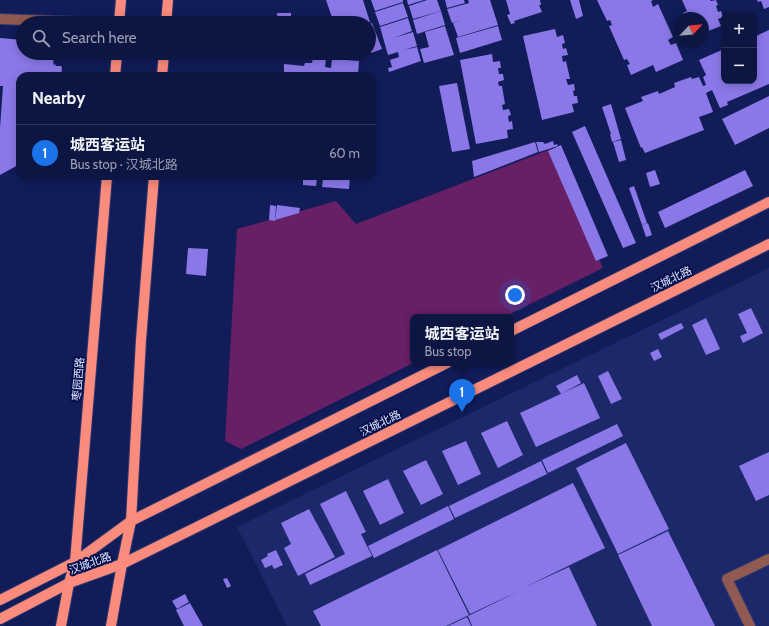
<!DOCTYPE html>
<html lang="en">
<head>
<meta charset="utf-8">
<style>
	:root { --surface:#0d1543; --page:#161e4a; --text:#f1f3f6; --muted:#9a9fb2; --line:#2d345c; --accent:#1a73e8 }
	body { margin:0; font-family:Cabin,"Noto Sans SC",sans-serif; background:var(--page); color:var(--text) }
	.controls { position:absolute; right:12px; top:12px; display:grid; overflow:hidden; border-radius:8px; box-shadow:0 2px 10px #0003 }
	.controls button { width:36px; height:36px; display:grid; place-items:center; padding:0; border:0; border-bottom:1px solid var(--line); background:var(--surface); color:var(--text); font:20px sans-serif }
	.compass { position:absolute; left:673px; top:12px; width:36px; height:36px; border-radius:50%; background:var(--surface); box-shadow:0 2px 10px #0003; rotate:64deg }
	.you { position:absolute; left:515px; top:295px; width:14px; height:14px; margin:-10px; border:3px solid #fff; border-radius:50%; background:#1a73e8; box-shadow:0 0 0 6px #1a73e833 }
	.badge { display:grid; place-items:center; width:26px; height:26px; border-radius:50%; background:var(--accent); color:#fff; font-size:13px; font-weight:700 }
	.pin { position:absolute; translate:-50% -33px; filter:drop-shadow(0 1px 2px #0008) }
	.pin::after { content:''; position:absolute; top:21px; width:14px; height:12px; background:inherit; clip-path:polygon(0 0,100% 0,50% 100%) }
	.popup { position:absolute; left:410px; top:314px; width:104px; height:52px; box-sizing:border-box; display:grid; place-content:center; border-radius:8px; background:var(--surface); filter:drop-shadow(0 1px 3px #0005); font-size:13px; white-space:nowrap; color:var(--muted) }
	.popup b { font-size:15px; color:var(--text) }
	.popup::after { content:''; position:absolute; left:50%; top:100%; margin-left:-8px; border:8px solid transparent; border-top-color:var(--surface) }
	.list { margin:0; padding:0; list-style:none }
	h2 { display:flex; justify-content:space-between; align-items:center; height:52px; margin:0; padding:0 16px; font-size:17px }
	h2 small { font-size:13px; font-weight:400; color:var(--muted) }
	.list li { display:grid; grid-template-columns:26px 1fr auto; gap:12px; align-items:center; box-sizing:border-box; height:56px; padding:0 16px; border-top:1px solid var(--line) }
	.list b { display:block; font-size:15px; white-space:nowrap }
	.list p { margin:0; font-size:13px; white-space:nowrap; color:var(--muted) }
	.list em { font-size:13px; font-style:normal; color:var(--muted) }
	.icon { flex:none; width:22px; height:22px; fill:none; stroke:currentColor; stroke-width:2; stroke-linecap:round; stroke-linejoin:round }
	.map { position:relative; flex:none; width:769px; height:626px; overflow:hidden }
	.search { position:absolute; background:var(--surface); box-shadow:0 2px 10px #0003; left:16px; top:16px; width:360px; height:44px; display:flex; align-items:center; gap:10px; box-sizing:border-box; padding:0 14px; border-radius:22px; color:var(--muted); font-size:15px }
	.panel { position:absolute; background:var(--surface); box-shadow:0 2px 10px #0003; left:16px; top:72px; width:360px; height:108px; border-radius:12px }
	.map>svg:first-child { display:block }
	.built { fill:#1c286a }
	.green { fill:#671f65 }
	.building { fill:#8b78e8 }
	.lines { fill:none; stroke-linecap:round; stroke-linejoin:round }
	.minor-casing { stroke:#2e3870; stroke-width:12 }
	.primary-casing { stroke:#2e3870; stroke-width:12 }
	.minor { stroke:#905951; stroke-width:10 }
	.primary { stroke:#fb8b7c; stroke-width:10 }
	.labels { text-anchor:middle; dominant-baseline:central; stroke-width:4; stroke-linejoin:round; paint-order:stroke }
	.street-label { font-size:11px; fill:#dde5fd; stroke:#09114d }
</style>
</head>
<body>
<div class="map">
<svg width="769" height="626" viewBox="0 0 769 626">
	<rect width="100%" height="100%" fill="#111c59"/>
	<!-- built -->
	<polygon class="built" points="769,268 769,626 287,626 237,527"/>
	<!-- green -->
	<polygon class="green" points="551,149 603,268 504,317 413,317 413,363 241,449 225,441 237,229 336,201 356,224"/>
	<!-- building -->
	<g class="building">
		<polygon points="326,0 363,0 370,22 367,23 334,23"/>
		<polygon points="371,0 403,0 403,2 375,11"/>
		<polygon points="407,0 424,0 408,5"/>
		<polygon points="427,0 437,0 441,11 413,19 409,6"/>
		<polygon points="445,0 464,0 465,3 447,8"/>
		<polygon points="468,0 490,0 498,25 458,37 453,23 462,20 452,23 447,9 469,3"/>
		<polygon points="506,0 540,0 541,5 539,5 542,12 514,21 515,23 511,24 507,15 510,14"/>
		<polygon points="570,0 579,0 583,16 576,19"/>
		<polygon points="597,0 654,0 651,1 653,7 658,4 673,37 668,40 671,45 676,43 683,60 656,72 653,65 631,75 627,65 630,64 627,59 624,60 609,26 612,25 610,20 607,21"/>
		<polygon points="682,0 710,0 711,1 716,0 718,5 716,6 718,12 721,11 723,17 718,19 721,26 703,33 703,18 685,18 683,13 687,11"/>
		<polygon points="757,0 769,0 769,7 764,9 761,1 758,2"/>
		<polygon points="403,3 408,17 380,26 375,12"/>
		<polygon points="441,11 445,25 417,34 413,20"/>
		<polygon points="277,13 291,13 291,23 278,23"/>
		<polygon points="408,18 412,31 394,38 413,32 417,46 404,50 417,47 421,61 389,72 388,68 392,67 390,60 399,57 398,52 388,55 380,27"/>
		<polygon points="372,23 382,49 371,53 369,47 369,24"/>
		<polygon points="445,26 454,55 424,63 420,49 429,47 425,32"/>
		<polygon points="498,26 502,40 460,53 456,38"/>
		<polygon points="555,29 557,37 563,35 565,43 562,44 563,49 566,48 568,55 562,56 563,62 566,61 570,79 566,79 568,85 574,84 575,90 573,91 574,96 577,96 578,103 572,104 574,112 542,120 523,36"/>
		<polygon points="769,30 769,84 727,102 728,105 720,108 712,90 706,93 713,112 699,117 704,130 645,153 642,147 641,148 625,108 643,101 641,97 658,91 659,94 675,87 674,83 691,77 692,79 699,77 703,86 706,85 703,77 706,75 699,60 724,49 724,81 754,81 754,37"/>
		<polygon points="0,38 23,40 23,53 54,53 53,67 54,63 56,66 61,66 62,68 61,76 20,76 20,164 0,175 0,128 3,86 0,86"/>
		<polygon points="492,54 493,62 500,61 501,68 498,68 499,74 503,74 504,80 498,82 499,86 502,86 505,104 502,105 503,110 509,109 511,115 508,116 509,122 512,121 513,129 507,130 508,138 476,144 460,60"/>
		<polygon points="313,58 326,59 325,67 331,68 332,59 359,61 358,76 284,75 284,64 304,66 305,63 312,63"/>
		<polygon points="457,83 470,149 452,152 439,86"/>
		<polygon points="769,96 769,128 735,145 722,119"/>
		<polygon points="611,104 621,139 612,142 610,134 611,134 602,107"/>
		<polygon points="585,126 636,243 623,248 572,132"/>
		<polygon points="621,140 626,160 619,162 613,142"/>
		<polygon points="553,141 554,145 557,144 558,146 539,152 536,142 543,142 545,144"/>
		<polygon points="535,142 538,152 474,177 472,161"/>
		<polygon points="561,145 608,256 596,261 548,151"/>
		<polygon points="655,170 660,184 650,187 646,173"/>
		<polygon points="745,170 753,186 665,228 658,212"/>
		<polygon points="296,176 350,176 349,189 322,187 323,178 317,178 316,186 303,185 303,180 296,179"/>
		<polygon points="634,186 647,223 642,225 629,188"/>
		<polygon points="270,205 276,206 275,221 269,220"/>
		<polygon points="277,205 300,208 299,213 275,220"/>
		<polygon points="648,223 652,235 646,237 642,225"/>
		<polygon points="188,248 208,249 206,276 186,274"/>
		<polygon points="751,308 763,333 743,343 740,336 747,333 738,314"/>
		<polygon points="706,318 720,349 706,355 692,325"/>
		<polygon points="681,323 684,328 661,340 658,334"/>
		<polygon points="658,349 662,357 654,361 650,353"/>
		<polygon points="608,371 622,399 611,404 598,376"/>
		<polygon points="577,375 581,383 561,394 556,386"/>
		<polygon points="584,383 600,418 536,447 520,413"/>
		<polygon points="507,421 523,455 498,468 481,433"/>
		<polygon points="617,424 623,436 548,473 542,460"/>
		<polygon points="466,441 481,474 458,485 442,451"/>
		<polygon points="626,443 669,529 618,554 576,468"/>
		<polygon points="769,452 769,495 756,501 739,466"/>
		<polygon points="426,460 443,494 421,505 403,471"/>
		<polygon points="541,461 547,474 455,518 449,506"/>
		<polygon points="388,479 404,513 380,525 363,491"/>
		<polygon points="573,483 605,548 523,588 569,567 597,626 472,626 468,616 519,591 470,614 438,550"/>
		<polygon points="346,491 366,532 361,534 372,556 310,585 305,574 345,554 320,504"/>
		<polygon points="448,506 454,519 374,558 368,546"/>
		<polygon points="309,509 335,557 298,576 284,548 291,544 281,523"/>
		<polygon points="668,531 715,626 652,626 618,555"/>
		<polygon points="276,550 283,565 274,569 272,565 265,568 261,560 268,556 267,554"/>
		<polygon points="437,550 469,615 446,626 321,626 313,611"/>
		<polygon points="227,578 231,586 227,588 223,579"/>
		<polygon points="185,594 189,602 177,609 172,601"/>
		<polygon points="190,603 203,626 184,626 176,610"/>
		<polygon points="467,617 471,626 448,626"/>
	</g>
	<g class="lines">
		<!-- minor casing -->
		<g class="minor-casing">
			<g id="minor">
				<polyline points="0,19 108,23"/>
				<polyline points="750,626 727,579 769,559"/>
			</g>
		</g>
		<!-- primary casing -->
		<g class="primary-casing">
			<g id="primary">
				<polyline points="119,23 121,0"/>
				<polyline points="166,23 168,0"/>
				<polyline points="115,76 117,53"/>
				<polyline points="162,76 164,53"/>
				<polyline points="511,331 769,202"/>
				<polyline points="0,600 75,562 131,521 447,363"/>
				<polyline points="0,619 69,583 122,564 769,244"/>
				<polyline points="61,626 69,583 75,562 107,176"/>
				<polyline points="111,626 122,564 131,521 141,340 154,176"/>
			</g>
		</g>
		<!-- minor -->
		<use href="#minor" class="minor"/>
		<!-- primary -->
		<use href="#primary" class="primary"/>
	</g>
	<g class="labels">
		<!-- street labels -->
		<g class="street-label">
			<text transform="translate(671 279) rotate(-26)">汉城北路</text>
			<text transform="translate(78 379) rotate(-85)">枣园西路</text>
			<text transform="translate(380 423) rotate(-26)">汉城北路</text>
			<text transform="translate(90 563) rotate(-20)">汉城北路</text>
		</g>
	</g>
</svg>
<div class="controls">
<button>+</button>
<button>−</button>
</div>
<svg class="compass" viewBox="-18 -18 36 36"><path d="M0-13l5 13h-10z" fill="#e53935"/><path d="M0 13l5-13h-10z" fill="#9a9fb2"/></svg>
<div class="you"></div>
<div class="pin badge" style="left:462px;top:412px">1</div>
<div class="popup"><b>城西客运站</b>Bus stop</div>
<div class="search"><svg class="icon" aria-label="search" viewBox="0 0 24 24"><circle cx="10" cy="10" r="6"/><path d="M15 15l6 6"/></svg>Search here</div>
<section class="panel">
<h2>Nearby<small></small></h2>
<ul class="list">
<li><span class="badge">1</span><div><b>城西客运站</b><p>Bus stop · 汉城北路</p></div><em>60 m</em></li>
</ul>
</section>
</div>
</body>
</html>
